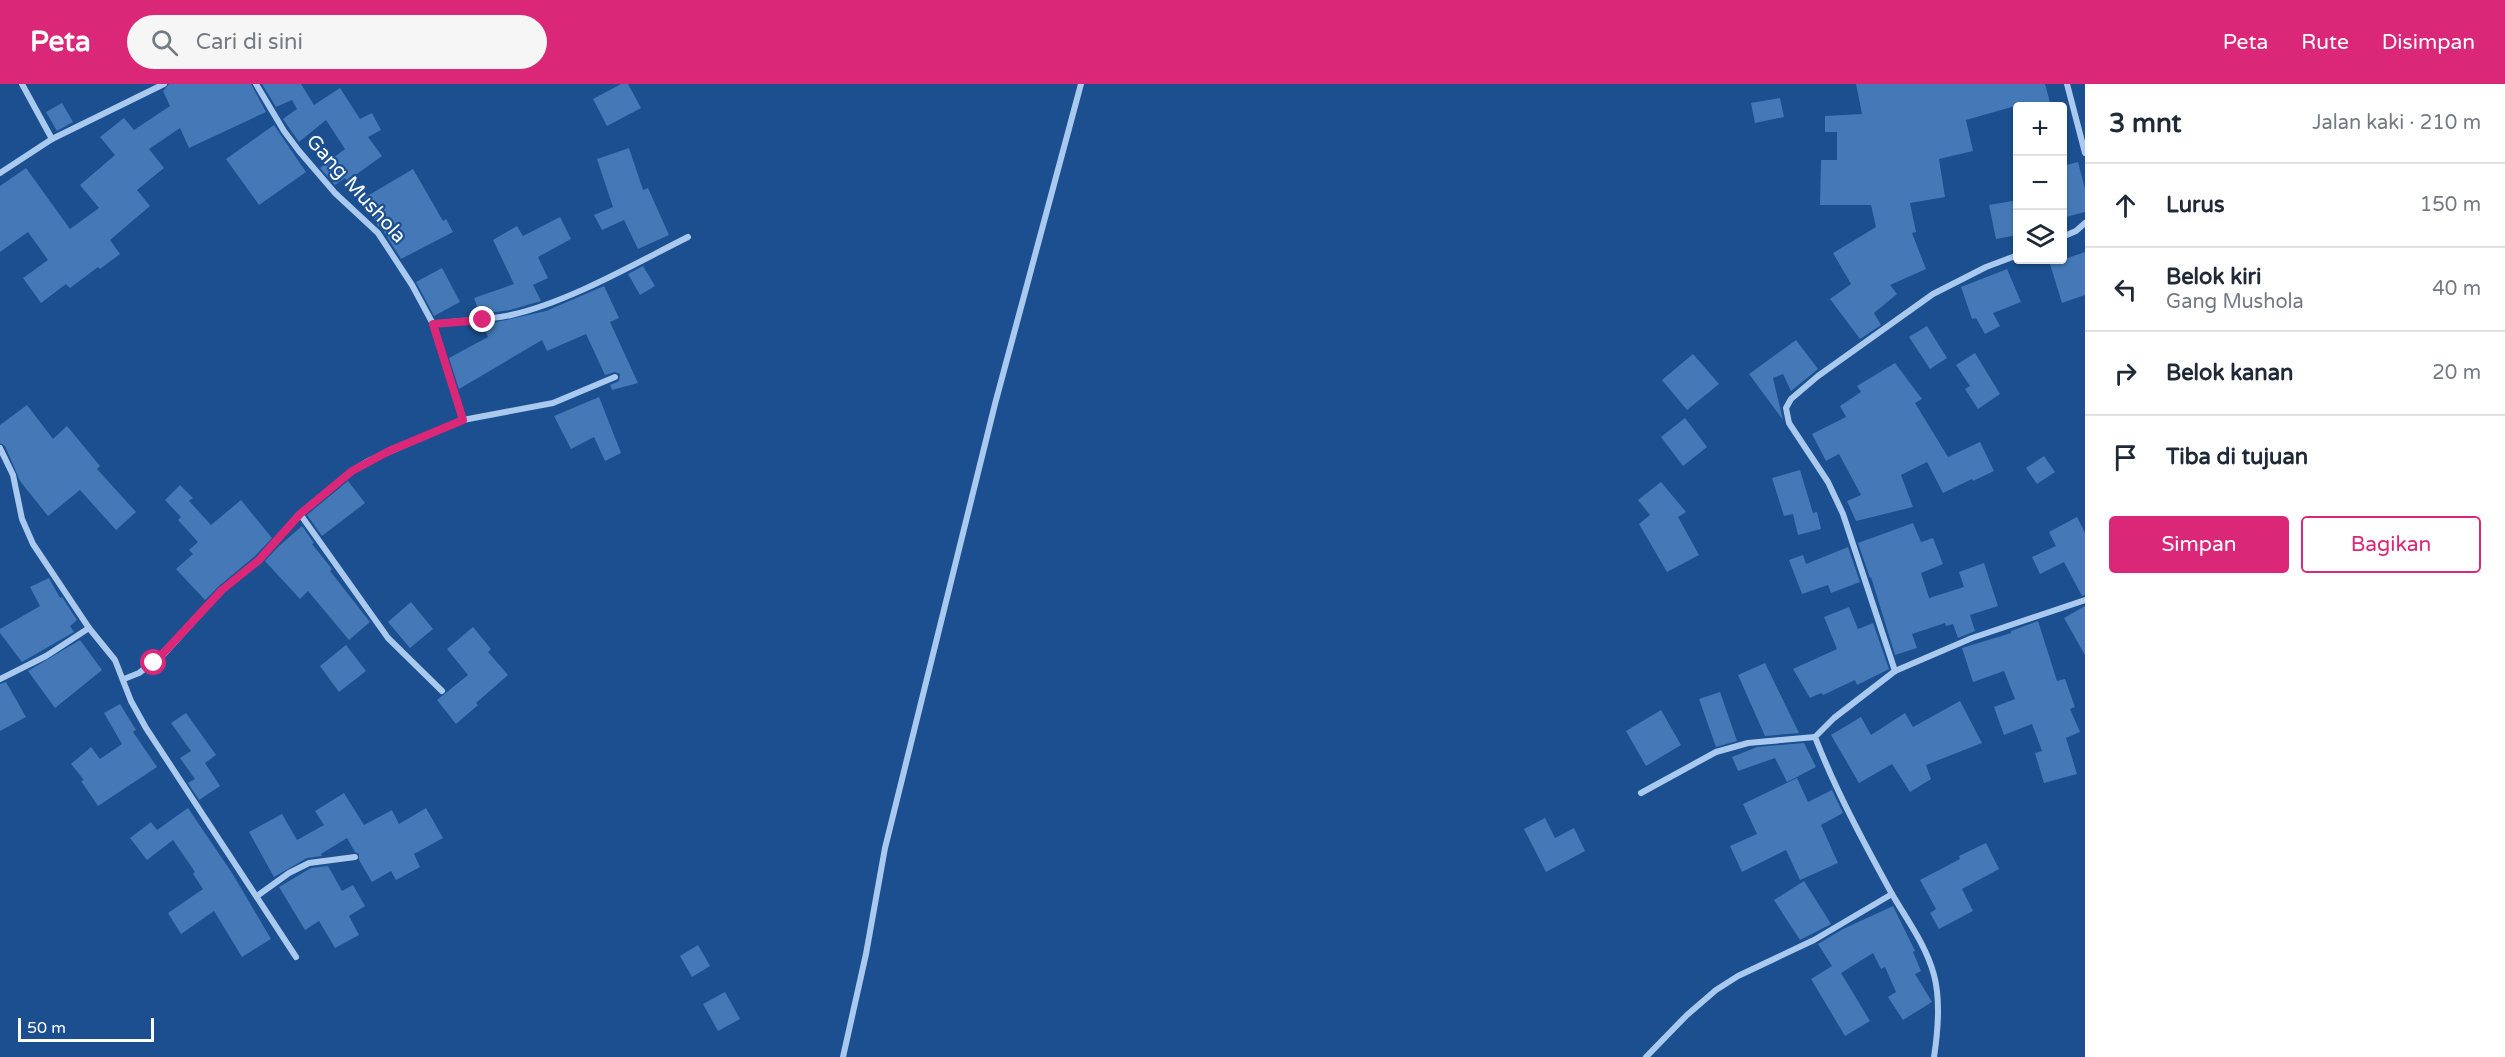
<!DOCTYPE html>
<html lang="id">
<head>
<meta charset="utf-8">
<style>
	:root { --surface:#fff; --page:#f6f6f7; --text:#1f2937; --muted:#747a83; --line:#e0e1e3; --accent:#db2777 }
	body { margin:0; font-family:"Varela Round",sans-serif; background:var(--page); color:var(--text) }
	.controls { position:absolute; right:18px; top:18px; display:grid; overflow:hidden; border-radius:6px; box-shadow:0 2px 4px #0004 }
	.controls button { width:54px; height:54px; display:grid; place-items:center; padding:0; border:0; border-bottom:2px solid var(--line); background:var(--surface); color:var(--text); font:30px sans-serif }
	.scale { position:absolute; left:18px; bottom:15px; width:136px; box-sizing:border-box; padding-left:6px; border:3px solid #fff; border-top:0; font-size:16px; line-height:21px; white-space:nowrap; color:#fff; -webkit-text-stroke:4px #1b4f8f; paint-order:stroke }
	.stop { position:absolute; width:18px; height:18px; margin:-14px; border:4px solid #db2777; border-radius:50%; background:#fff }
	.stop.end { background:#db2777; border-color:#fff; box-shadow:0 2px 6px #0008 }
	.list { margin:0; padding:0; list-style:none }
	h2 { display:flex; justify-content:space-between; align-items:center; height:78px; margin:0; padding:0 24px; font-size:26px }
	h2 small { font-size:20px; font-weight:400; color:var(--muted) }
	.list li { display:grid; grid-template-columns:39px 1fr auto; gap:18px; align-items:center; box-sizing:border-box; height:84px; padding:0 24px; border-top:2px solid var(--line) }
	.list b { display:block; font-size:22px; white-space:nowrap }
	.list p { margin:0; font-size:20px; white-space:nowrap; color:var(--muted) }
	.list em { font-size:20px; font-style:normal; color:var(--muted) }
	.actions { display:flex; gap:12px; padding:18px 24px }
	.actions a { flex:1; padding:14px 0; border:2px solid var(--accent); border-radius:6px; text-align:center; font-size:21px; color:var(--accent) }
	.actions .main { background:var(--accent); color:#fff }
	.icon { flex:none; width:33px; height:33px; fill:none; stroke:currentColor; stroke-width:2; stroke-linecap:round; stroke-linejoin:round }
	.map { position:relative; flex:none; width:2085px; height:973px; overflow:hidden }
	header { display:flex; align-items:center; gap:36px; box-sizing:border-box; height:84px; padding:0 30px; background:var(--accent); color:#fff }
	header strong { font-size:28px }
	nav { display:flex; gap:33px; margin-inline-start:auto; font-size:21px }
	.search { width:420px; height:54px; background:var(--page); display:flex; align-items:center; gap:15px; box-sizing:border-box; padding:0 21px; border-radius:33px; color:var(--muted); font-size:22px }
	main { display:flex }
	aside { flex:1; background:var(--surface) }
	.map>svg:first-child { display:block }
	.building { fill:#4478b7 }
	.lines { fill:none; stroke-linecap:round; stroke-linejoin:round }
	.minor { stroke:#a9c9ee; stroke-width:6 }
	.route { stroke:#db2777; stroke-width:8 }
	.labels { text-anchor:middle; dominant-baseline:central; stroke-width:4.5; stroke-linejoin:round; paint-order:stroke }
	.street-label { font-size:20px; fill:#fff; stroke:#1b4f8f }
</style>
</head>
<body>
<header>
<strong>Peta</strong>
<div class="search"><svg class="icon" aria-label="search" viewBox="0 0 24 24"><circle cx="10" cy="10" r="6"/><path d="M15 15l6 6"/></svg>Cari di sini</div>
<nav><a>Peta</a><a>Rute</a><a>Disimpan</a></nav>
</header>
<main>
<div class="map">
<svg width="2085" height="973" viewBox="0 0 2085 973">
	<rect width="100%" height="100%" fill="#1b4f8f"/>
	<!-- building -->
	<g class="building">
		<polygon points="169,0 251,0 266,28 189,64 180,44 149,65 164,84 137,106 150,122 110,156 120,170 100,185 98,183 70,204 66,200 41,219 23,194 48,176 28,148 0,168 0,102 26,84 70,145 99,124 80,101 115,71 100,53 124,34 134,46 170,22 163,7"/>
		<polygon points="262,0 301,0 314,21 340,4 360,35 372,29 381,46 368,53 382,72 347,97 345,94 335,101 320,84 345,65 326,36 299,58 283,35 297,25 292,16 276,23"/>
		<polygon points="621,0 628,0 641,24 607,42 593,15"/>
		<polygon points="1856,0 2045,0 2051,22 2015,22 1966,36 1973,67 1939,75 1945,113 1910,119 1916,148 1912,149 1926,185 1890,201 1897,210 1874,229 1881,241 1860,255 1830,215 1851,200 1833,169 1876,143 1871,121 1820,121 1821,76 1837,76 1837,48 1825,48 1825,32 1862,30"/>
		<polygon points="1780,14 1784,33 1755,39 1751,19"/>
		<polygon points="62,19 73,38 57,47 46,28"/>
		<polygon points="274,41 306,88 259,121 226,75"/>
		<polygon points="629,64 643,106 648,104 669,151 638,165 624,136 602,146 594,131 613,123 597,75"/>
		<polygon points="2078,78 2085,105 2085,128 2062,134 2062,82"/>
		<polygon points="413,85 443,137 446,135 453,148 401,175 381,143 378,142 364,114"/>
		<polygon points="2018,116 2018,151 1996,155 1989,121"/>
		<polygon points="560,133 571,155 538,173 548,194 533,201 541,217 510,226 480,230 474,214 514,200 493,156 517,142 523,152"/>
		<polygon points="2085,168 2085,211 2062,219 2050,180"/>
		<polygon points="643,182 655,202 640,211 628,190"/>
		<polygon points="442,184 460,218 434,232 416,198"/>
		<polygon points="2007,185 2021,218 1993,229 2000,242 1985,250 1976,234 1972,235 1961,203"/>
		<polygon points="604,202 619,234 610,238 638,299 612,306 610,301 619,297 620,290 615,288 605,291 586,250 547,267 542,256 459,305 449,274 488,253 483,241 546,227"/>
		<polygon points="1927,242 1947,274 1930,285 1909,253"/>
		<polygon points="1796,256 1818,285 1791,307 1783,290 1773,294 1783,336 1749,290"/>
		<polygon points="1975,269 2000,310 1978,325 1965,305 1970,302 1956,281"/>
		<polygon points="1693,270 1719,300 1687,326 1662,296"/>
		<polygon points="1895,279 1922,315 1915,319 1948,373 1980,358 1994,387 1973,397 1972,395 1943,409 1927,378 1901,391 1913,423 1856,437 1847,417 1861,411 1839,370 1826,377 1812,350 1846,333 1840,322 1861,308 1857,302"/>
		<polygon points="599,313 621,369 605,377 594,353 571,365 554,332"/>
		<polygon points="27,321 53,355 67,342 100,382 97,385 136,428 116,446 80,406 48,432 20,397 5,362 0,359 0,341"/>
		<polygon points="1685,334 1707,363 1683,382 1661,353"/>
		<polygon points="2044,372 2055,388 2037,400 2026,384"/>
		<polygon points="1800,386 1813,429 1817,428 1821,445 1798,451 1793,430 1784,432 1772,394"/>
		<polygon points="348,397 365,419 322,452 307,431"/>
		<polygon points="1661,398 1686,428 1678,433 1699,471 1667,488 1639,440 1650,431 1638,416"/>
		<polygon points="180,401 193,414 189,417 211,441 241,416 272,454 255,472 219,502 205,516 176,485 193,470 189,466 198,458 178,436 181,433 165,416"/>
		<polygon points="2077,433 2085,449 2085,511 2082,512 2064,478 2040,490 2032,473 2056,462 2049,448"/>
		<polygon points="1913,439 1921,458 1933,454 1943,480 1921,489 1929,514 1964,503 1959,488 1984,479 1998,522 1970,531 1975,547 1958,554 1953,540 1946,542 1945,539 1912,550 1917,564 1895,571 1871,493 1870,494 1858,459"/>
		<polygon points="302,442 314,459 312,460 332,485 330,487 370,538 349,556 308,507 300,515 265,477 279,462"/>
		<polygon points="1848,463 1860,498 1831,509 1828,501 1802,510 1789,476 1803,471 1806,480"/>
		<polygon points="49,494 60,514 62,513 77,536 70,542 74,548 22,578 0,549 0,545 40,522 30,503"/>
		<polygon points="411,518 433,545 410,564 388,538"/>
		<polygon points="2085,522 2085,571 2064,534"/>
		<polygon points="1849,523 1858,545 1873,539 1889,585 1857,601 1855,596 1823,611 1821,609 1810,614 1793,585 1837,565 1824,533"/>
		<polygon points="2038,537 2057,597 2065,595 2075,623 2070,625 2080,648 2066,654 2077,690 2044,699 2035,669 2042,667 2032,640 2004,651 1994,623 2015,615 2004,587 1973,598 1962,564 2011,549 2011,547"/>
		<polygon points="473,543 491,565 488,568 508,591 476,619 478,621 456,640 437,616 468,591 447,565"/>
		<polygon points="80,556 102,586 55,624 28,587"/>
		<polygon points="346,561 366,587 339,608 320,582"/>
		<polygon points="1765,579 1799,649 1765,652 1738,591"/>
		<polygon points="6,598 26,633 0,647 0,600"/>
		<polygon points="1720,608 1737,657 1716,663 1699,615"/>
		<polygon points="1960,617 1982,659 1926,681 1931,695 1910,708 1892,680 1859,699 1831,651 1861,633 1871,651 1905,629 1913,643"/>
		<polygon points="120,620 136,646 133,648 157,683 98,722 81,697 84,696 71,680 91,663 100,675 122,660 104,629"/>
		<polygon points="1661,626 1681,661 1646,682 1626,647"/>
		<polygon points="186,629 216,671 205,679 220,702 199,716 188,699 195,695 180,674 191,667 171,639"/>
		<polygon points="1804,659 1816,683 1787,698 1775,674 1738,687 1732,673 1757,663"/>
		<polygon points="1797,694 1808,718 1832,706 1843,729 1821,741 1838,779 1800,796 1786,766 1742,788 1730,762 1757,750 1743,720"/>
		<polygon points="344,709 364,741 392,726 399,740 426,724 443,754 414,770 420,783 396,796 391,787 372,798 359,776 359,770 355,768 347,754 321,770 322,772 307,774 274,793 249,748 282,730 297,756 324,741 315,727"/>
		<polygon points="188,724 232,789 271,855 242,873 214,827 181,850 168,829 203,805 193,790 195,788 173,756 147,776 130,754 151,738 157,746"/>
		<polygon points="1545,734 1555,754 1574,744 1585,767 1546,788 1524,745"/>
		<polygon points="1986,759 1999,785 1962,805 1973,827 1939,845 1930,829 1936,825 1920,796 1960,775 1959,772"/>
		<polygon points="328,782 342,807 353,801 365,822 349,832 359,851 335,864 319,837 305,846 279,803 311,784"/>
		<polygon points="1804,797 1831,840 1800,856 1774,816"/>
		<polygon points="1893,822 1915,867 1913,868 1921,887 1915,890 1932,918 1903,936 1888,913 1896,908 1885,883 1881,885 1873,869 1841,889 1870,937 1845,952 1811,895 1832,882 1818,860 1843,845"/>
		<polygon points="698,861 710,882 692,893 680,872"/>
		<polygon points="725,908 740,935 718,947 703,920"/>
	</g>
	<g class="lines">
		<!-- minor -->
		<g class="minor">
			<polyline points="22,0 52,55"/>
			<polyline points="256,0 284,47 299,67 335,109 378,149 412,201 433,240 463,336"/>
			<polyline points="2067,0 2085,69"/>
			<polyline points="0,89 52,55 164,0"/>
			<polyline points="2062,153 2076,147 2085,139"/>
			<path d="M 433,240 C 459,236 485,237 511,231 C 569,218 634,180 688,153"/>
			<polyline points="0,364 13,391 22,435 33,460 89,544 115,576 131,617 146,644 296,873"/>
			<polyline points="300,430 388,554 442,607"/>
			<polyline points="1895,587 1972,554 2085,516"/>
			<polyline points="0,595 46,572 89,544"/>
			<polyline points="124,595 139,589 165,569 222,506 259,476 300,430 352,387 368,377 463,336 553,319 615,293"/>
			<polyline points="1641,709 1716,668 1748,659 1815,653"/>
			<polyline points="257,812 289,789 309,779 355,773"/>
			<polyline points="843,973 866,870 885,764 995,320 1081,0"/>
			<polyline points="1646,973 1687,931 1716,906 1738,892 1814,856 1892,810"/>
			<path d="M 1934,973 C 1938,947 1941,917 1934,891 C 1926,861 1907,836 1892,810 C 1864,759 1836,707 1815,653 L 1834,634 L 1895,587 L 1843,430 L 1828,398 L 1789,339 L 1786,324 L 1791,315 L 1818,292 L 1933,210 L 1986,183 L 2018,171"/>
		</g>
	</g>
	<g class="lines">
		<!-- route -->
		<polyline class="route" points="154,579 222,506 259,476 300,430 352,387 389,367 463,336 433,240 483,236"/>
	</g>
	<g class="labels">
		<!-- street labels -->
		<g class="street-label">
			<text transform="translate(356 105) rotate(48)">Gang Mushola</text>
		</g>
	</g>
</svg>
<div class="controls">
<button>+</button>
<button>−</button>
<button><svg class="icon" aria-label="layers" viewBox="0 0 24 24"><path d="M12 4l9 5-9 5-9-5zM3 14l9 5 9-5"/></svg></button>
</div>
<div class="scale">50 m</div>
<div class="stop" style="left:154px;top:579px"></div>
<div class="stop end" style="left:483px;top:236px"></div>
</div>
<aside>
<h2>3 mnt<small>Jalan kaki · 210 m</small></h2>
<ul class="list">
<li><svg class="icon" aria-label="ahead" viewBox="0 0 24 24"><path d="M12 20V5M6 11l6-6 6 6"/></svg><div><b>Lurus</b></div><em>150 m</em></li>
<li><svg class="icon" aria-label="left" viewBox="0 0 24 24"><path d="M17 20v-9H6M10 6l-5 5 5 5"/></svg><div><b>Belok kiri</b><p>Gang Mushola</p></div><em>40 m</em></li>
<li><svg class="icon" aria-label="right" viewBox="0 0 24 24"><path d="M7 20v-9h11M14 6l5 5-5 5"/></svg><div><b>Belok kanan</b></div><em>20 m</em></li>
<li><svg class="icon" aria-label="arrive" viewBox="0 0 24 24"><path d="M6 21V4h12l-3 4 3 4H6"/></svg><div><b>Tiba di tujuan</b></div></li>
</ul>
<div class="actions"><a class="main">Simpan</a><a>Bagikan</a></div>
</aside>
</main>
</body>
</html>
